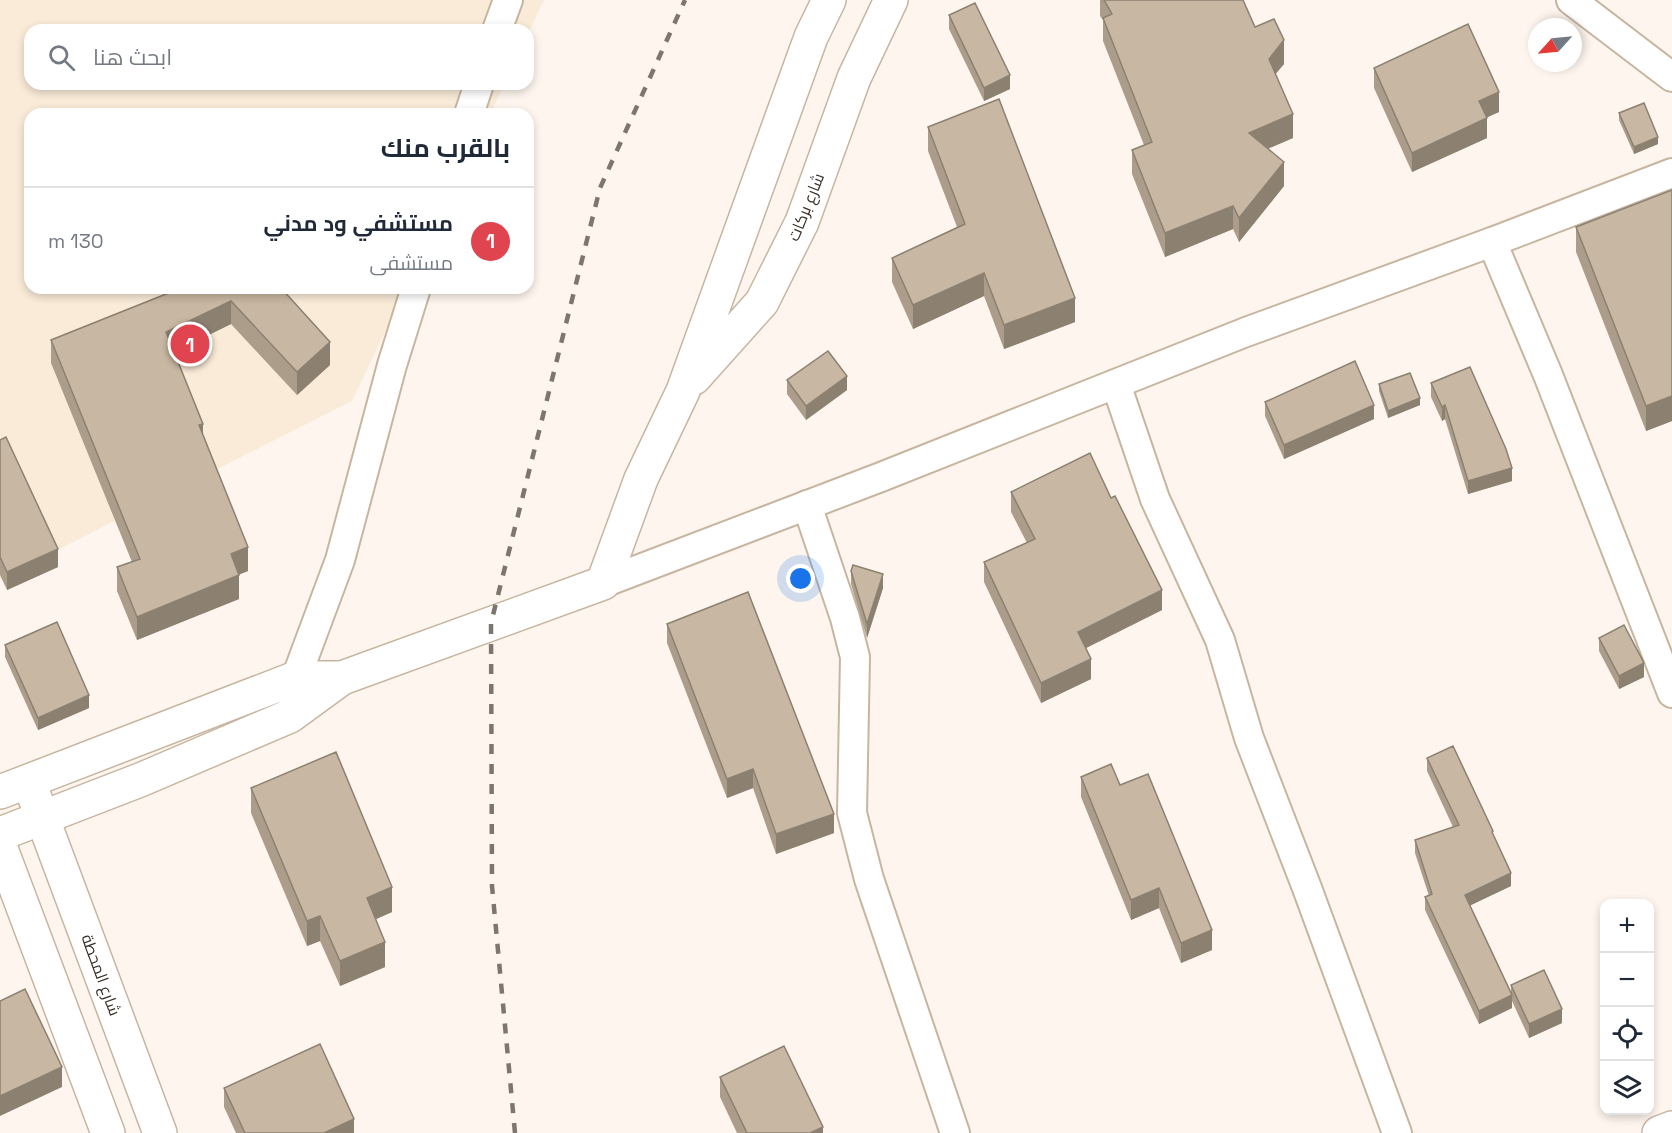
<!DOCTYPE html>
<html lang="ar">
<head>
<meta charset="utf-8">
<style>
	:root { --surface:#fff; --page:#f2f2f3; --text:#1f2937; --muted:#747a83; --line:#e0e1e3; --accent:#d93025 }
	body { margin:0; font-family:"Space Grotesk",Cairo,sans-serif; background:var(--page); color:var(--text); direction:rtl }
	.controls { position:absolute; right:18px; bottom:18px; display:grid; overflow:hidden; border-radius:12px; box-shadow:0 3px 9px #0003 }
	.controls button { width:54px; height:54px; display:grid; place-items:center; padding:0; border:0; border-bottom:2px solid var(--line); background:var(--surface); color:var(--text); font:30px sans-serif }
	.compass { position:absolute; left:1528px; top:18px; width:54px; height:54px; border-radius:50%; background:var(--surface); box-shadow:0 3px 9px #0003; rotate:243deg }
	.you { position:absolute; left:801px; top:579px; width:21px; height:21px; margin:-15px; border:4px solid #fff; border-radius:50%; background:#1a73e8; box-shadow:0 0 0 9px #1a73e833 }
	.badge { display:grid; place-items:center; width:39px; height:39px; border-radius:50%; background:var(--accent); color:#fff; font-size:20px; font-weight:700 }
	.pin { position:absolute; translate:-50% -50%; border:3px solid #fff; box-shadow:0 2px 6px #0006 }
	.list { margin:0; padding:0; list-style:none }
	h2 { display:flex; justify-content:space-between; align-items:center; height:78px; margin:0; padding:0 24px; font-size:26px }
	h2 small { font-size:20px; font-weight:400; color:var(--muted) }
	.list li { display:grid; grid-template-columns:39px 1fr auto; gap:18px; align-items:center; box-sizing:border-box; height:108px; padding:0 24px; border-top:2px solid var(--line) }
	.list b { display:block; font-size:22px; white-space:nowrap }
	.list p { margin:0; font-size:20px; white-space:nowrap; color:var(--muted) }
	.list em { font-size:20px; font-style:normal; color:var(--muted) }
	.icon { flex:none; width:33px; height:33px; fill:none; stroke:currentColor; stroke-width:2; stroke-linecap:round; stroke-linejoin:round }
	.map { position:relative; flex:none; width:1672px; height:1133px; overflow:hidden; direction:ltr }
	.search { position:absolute; background:var(--surface); box-shadow:0 3px 9px #0003; left:24px; top:24px; width:510px; height:66px; display:flex; align-items:center; gap:15px; box-sizing:border-box; padding:0 21px; border-radius:18px; color:var(--muted); font-size:22px }
	.panel { position:absolute; background:var(--surface); box-shadow:0 3px 9px #0003; left:24px; top:108px; width:510px; height:186px; border-radius:18px; direction:rtl }
	.map>svg:first-child { display:block }
	.medical { fill:#faebd8 }
	.lines { fill:none; stroke-linecap:round; stroke-linejoin:round }
	.street-casing { stroke:#c7b5a0; stroke-width:32 }
	.secondary-casing { stroke:#c7b5a0; stroke-width:36 }
	.street { stroke:#fff; stroke-width:28 }
	.secondary { stroke:#fff; stroke-width:33 }
	.rail { stroke:#7d766e; stroke-width:4.5; stroke-dasharray:10 10; stroke-linecap:butt }
	.wall { fill:#ac9d8b }
	.shaded-wall { fill:#8c8071 }
	.building { fill:#c8b7a2; stroke:#8c8071; stroke-width:1.5 }
	.labels { text-anchor:middle; dominant-baseline:central; stroke-width:5; stroke-linejoin:round; paint-order:stroke }
	.street-label { font-size:16px; fill:#342d25; stroke:#fff }
</style>
</head>
<body>
<div class="map">
<svg width="1672" height="1133" viewBox="0 0 1672 1133">
	<rect width="100%" height="100%" fill="#fef6ee"/>
	<!-- medical -->
	<polygon class="medical" points="0,0 544,0 528,34 528,30 30,30 30,84 504,84 490,114 30,114 30,288 406,288 352,401 0,579"/>
	<g class="lines">
		<!-- street casing -->
		<g class="street-casing">
			<g id="street">
				<polyline points="1571,0 1672,77"/>
				<polyline points="497,30 508,0"/>
				<polyline points="469,114 479,84"/>
				<polyline points="1492,242 1672,173"/>
				<polyline points="1116,384 1155,499 1220,640 1249,738 1307,888 1397,1133"/>
				<polyline points="807,505 845,618 855,657 852,813 869,879 955,1133"/>
				<polyline points="603,583 881,477 1246,332 1492,242 1548,375 1672,693"/>
				<polyline points="293,699 296,678 340,560 392,365 416,288"/>
			</g>
		</g>
		<!-- secondary casing -->
		<g class="secondary-casing">
			<g id="secondary">
				<polyline points="694,378 762,302 802,222 854,78 891,0"/>
				<polyline points="29,782 160,1133"/>
				<polyline points="0,792 296,678 342,678"/>
				<polyline points="0,834 140,780 290,716 342,678 603,583 641,479 683,391 811,37 829,0"/>
				<polyline points="0,846 108,1133"/>
				<polyline points="1659,1133 1672,1128"/>
			</g>
		</g>
		<!-- street -->
		<use href="#street" class="street"/>
		<!-- secondary -->
		<use href="#secondary" class="secondary"/>
		<!-- rail -->
		<polyline class="rail" points="515,1133 492,886 491,623 600,188 685,0"/>
	</g>
	<!-- wall -->
	<g class="wall">
		<polygon points="1100,0 1243,0 1255,27 1284,64 1275,74 1293,138 1268,148 1284,186 1239,242 1233,229 1165,257 1132,174 1132,150 1144,145 1103,41 1103,20 1100,16"/>
		<polygon points="949,15 1010,89 984,101 949,29"/>
		<polygon points="1374,68 1499,112 1487,117 1487,138 1412,172 1374,88"/>
		<polygon points="1619,113 1658,144 1634,154 1619,120"/>
		<polygon points="928,127 1075,322 1004,349 984,296 913,329 892,282 892,258 957,227 928,151"/>
		<polygon points="1672,190 1672,421 1646,431 1576,252 1576,227"/>
		<polygon points="173,288 281,288 330,365 297,395 231,324 174,352 203,436 248,571 239,574 239,599 137,640 117,591 117,567 132,562 51,363 51,340 173,291"/>
		<polygon points="787,380 847,390 806,420 787,394"/>
		<polygon points="1431,383 1512,481 1468,494 1445,419 1442,421 1431,397"/>
		<polygon points="1379,384 1420,405 1388,418 1379,391"/>
		<polygon points="1265,402 1374,419 1284,459 1265,416"/>
		<polygon points="0,440 58,567 7,590 0,575"/>
		<polygon points="1011,492 1162,610 1086,648 1091,679 1041,703 984,582 984,562 1027,543 1011,512"/>
		<polygon points="851,571 883,588 867,638 851,584"/>
		<polygon points="667,624 834,833 776,854 753,788 727,798 667,643"/>
		<polygon points="1599,638 1644,677 1619,689 1599,651"/>
		<polygon points="5,645 89,708 38,730 5,657"/>
		<polygon points="1427,758 1493,836 1511,886 1470,905 1511,993 1511,985 1562,1023 1529,1038 1512,1001 1512,1008 1479,1024 1425,910 1425,897 1429,896 1415,853 1415,840 1453,827 1427,771"/>
		<polygon points="1081,777 1120,785 1212,950 1181,963 1159,908 1131,920 1081,797"/>
		<polygon points="251,788 392,912 376,919 385,967 340,986 320,941 307,946 251,813"/>
		<polygon points="720,1077 823,1133 737,1133 720,1097"/>
		<polygon points="224,1088 354,1133 236,1133 224,1107"/>
	</g>
	<!-- shaded-wall -->
	<g class="shaded-wall">
		<polygon points="1284,40 1284,64 1269,82 1269,59"/>
		<polygon points="1010,75 1010,89 984,101 984,88"/>
		<polygon points="1499,92 1499,112 1479,121 1479,101"/>
		<polygon points="1293,114 1293,138 1249,157 1249,133"/>
		<polygon points="1487,118 1487,138 1412,172 1412,153"/>
		<polygon points="1658,137 1658,144 1634,154 1634,147"/>
		<polygon points="1284,162 1284,186 1239,242 1239,218"/>
		<polygon points="1233,206 1233,229 1165,257 1165,233"/>
		<polygon points="984,273 984,296 913,329 913,305"/>
		<polygon points="1075,298 1075,322 1004,349 1004,325"/>
		<polygon points="231,301 231,324 166,356 166,332"/>
		<polygon points="330,342 330,365 297,395 297,372"/>
		<polygon points="847,376 847,390 806,420 806,406"/>
		<polygon points="1672,396 1672,421 1646,431 1646,406"/>
		<polygon points="1420,398 1420,405 1388,418 1388,411"/>
		<polygon points="1374,405 1374,419 1284,459 1284,445"/>
		<polygon points="1445,405 1445,419 1442,421 1442,407"/>
		<polygon points="203,424 203,447 199,425"/>
		<polygon points="1512,468 1512,481 1468,494 1468,481"/>
		<polygon points="248,547 248,571 231,578 231,554"/>
		<polygon points="58,549 58,567 7,590 7,572"/>
		<polygon points="883,574 883,588 867,638 867,624"/>
		<polygon points="239,575 239,599 137,640 137,617"/>
		<polygon points="1162,590 1162,610 1078,652 1078,632"/>
		<polygon points="1091,659 1091,679 1041,703 1041,683"/>
		<polygon points="1644,663 1644,677 1619,689 1619,676"/>
		<polygon points="89,695 89,708 38,730 38,718"/>
		<polygon points="753,769 753,788 727,798 727,779"/>
		<polygon points="834,814 834,833 776,854 776,834"/>
		<polygon points="1511,873 1511,886 1465,908 1465,895"/>
		<polygon points="392,887 392,912 367,923 367,898"/>
		<polygon points="1159,888 1159,908 1131,920 1131,900"/>
		<polygon points="320,916 320,941 307,946 307,921"/>
		<polygon points="1212,930 1212,950 1181,963 1181,943"/>
		<polygon points="385,942 385,967 340,986 340,961"/>
		<polygon points="1512,995 1512,1008 1479,1024 1479,1011"/>
		<polygon points="1562,1009 1562,1023 1529,1038 1529,1024"/>
		<polygon points="62,1067 62,1087 0,1116 0,1096"/>
		<polygon points="354,1119 354,1133 324,1133"/>
		<polygon points="823,1127 823,1133 810,1133"/>
	</g>
	<!-- building -->
	<g class="building">
		<polygon points="1104,0 1243,0 1255,27 1274,19 1284,40 1269,59 1293,114 1249,133 1284,162 1239,218 1233,206 1165,233 1132,150 1152,142 1103,18 1112,14"/>
		<polygon points="975,3 1010,75 984,88 949,15"/>
		<polygon points="1468,24 1499,92 1479,101 1487,118 1412,153 1374,68"/>
		<polygon points="999,99 1075,298 1004,325 984,273 913,305 892,258 965,224 928,127"/>
		<polygon points="1644,103 1658,137 1634,147 1619,113"/>
		<polygon points="1672,190 1672,396 1646,406 1576,227"/>
		<polygon points="175,288 281,288 330,342 297,372 231,301 166,332 203,424 199,425 248,547 231,554 239,575 137,617 117,567 140,559 51,340 176,290"/>
		<polygon points="828,351 847,376 806,406 787,380"/>
		<polygon points="1355,361 1374,405 1284,445 1265,402"/>
		<polygon points="1470,367 1506,449 1512,468 1468,481 1445,405 1442,407 1431,383"/>
		<polygon points="1410,373 1420,398 1388,411 1379,384"/>
		<polygon points="6,437 58,549 7,572 0,557 0,440"/>
		<polygon points="1090,453 1111,498 1115,496 1162,590 1078,632 1091,659 1041,683 984,562 1035,539 1011,492"/>
		<polygon points="853,565 883,574 867,624 851,571"/>
		<polygon points="748,592 834,814 776,834 753,769 727,779 667,624"/>
		<polygon points="57,622 89,695 38,718 5,645"/>
		<polygon points="1624,625 1644,663 1619,676 1599,638"/>
		<polygon points="1453,746 1493,831 1492,832 1511,873 1465,895 1512,995 1479,1011 1425,897 1432,894 1415,840 1459,825 1427,758"/>
		<polygon points="336,752 392,887 367,898 385,942 340,961 320,916 307,921 251,788"/>
		<polygon points="1111,764 1120,785 1148,774 1212,930 1181,943 1159,888 1131,900 1081,777"/>
		<polygon points="1544,970 1562,1009 1529,1024 1511,985"/>
		<polygon points="25,989 62,1067 0,1096 0,1001"/>
		<polygon points="320,1044 354,1119 324,1133 245,1133 224,1088"/>
		<polygon points="784,1046 823,1127 810,1133 747,1133 720,1077"/>
	</g>
	<g class="labels">
		<!-- street labels -->
		<g class="street-label">
			<text transform="translate(806 207) rotate(-68)">شارع بركات</text>
			<text transform="translate(101 975) rotate(70)">شارع المحطة</text>
		</g>
	</g>
</svg>
<div class="controls">
<button>+</button>
<button>−</button>
<button><svg class="icon" aria-label="locate" viewBox="0 0 24 24"><circle cx="12" cy="12" r="6"/><path d="M12 2v4M12 18v4M2 12h4M18 12h4"/></svg></button>
<button><svg class="icon" aria-label="layers" viewBox="0 0 24 24"><path d="M12 4l9 5-9 5-9-5zM3 14l9 5 9-5"/></svg></button>
</div>
<svg class="compass" viewBox="-18 -18 36 36"><path d="M0-13l5 13h-10z" fill="#e53935"/><path d="M0 13l5-13h-10z" fill="#747a83"/></svg>
<div class="you"></div>
<div class="pin badge" style="left:190px;top:344px;background:#e0444e">1</div>
<div class="search"><svg class="icon" aria-label="search" viewBox="0 0 24 24"><circle cx="10" cy="10" r="6"/><path d="M15 15l6 6"/></svg>ابحث هنا</div>
<section class="panel">
<h2>بالقرب منك<small></small></h2>
<ul class="list">
<li><span class="badge" style="background:#e0444e">1</span><div><b>مستشفي ود مدني</b><p>مستشفى</p></div><em>130 m</em></li>
</ul>
</section>
</div>
</body>
</html>
